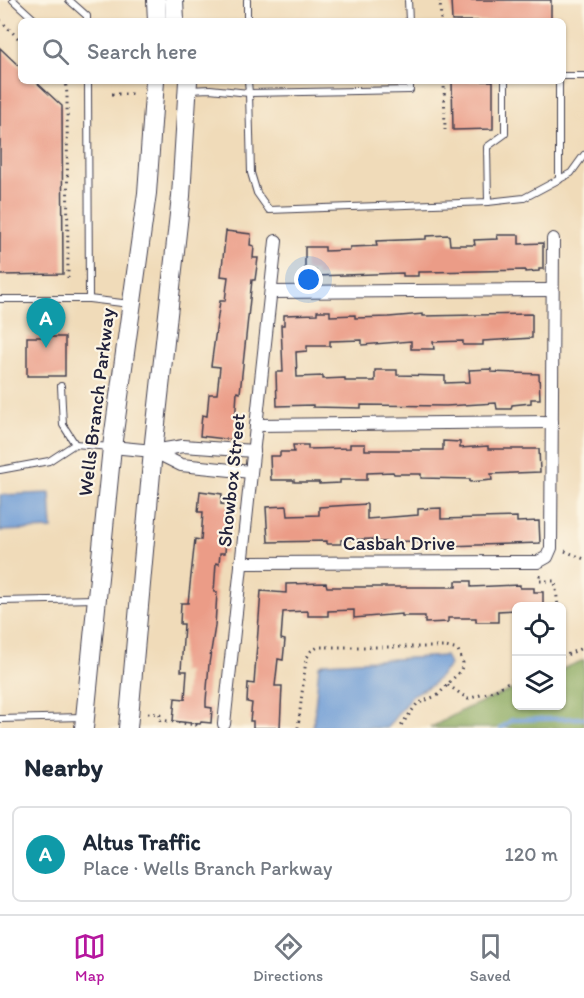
<!DOCTYPE html>
<html lang="en">
<head>
<meta charset="utf-8">
<style>
	:root { --surface:#fff; --page:#f2f2f3; --text:#1f2937; --muted:#747a83; --line:#e0e1e3; --accent:#b5179e }
	body { margin:0; font-family:Itim,sans-serif; background:var(--page); color:var(--text) }
	.controls { position:absolute; right:18px; bottom:18px; display:grid; overflow:hidden; border-radius:9px; box-shadow:0 2px 4px #0004 }
	.controls button { width:54px; height:54px; display:grid; place-items:center; padding:0; border:0; border-bottom:2px solid var(--line); background:var(--surface); color:var(--text); font:30px sans-serif }
	.you { position:absolute; left:309px; top:280px; width:21px; height:21px; margin:-15px; border:4px solid #fff; border-radius:50%; background:#1a73e8; box-shadow:0 0 0 9px #1a73e833 }
	.badge { display:grid; place-items:center; width:39px; height:39px; border-radius:50%; background:var(--accent); color:#fff; font-size:20px; font-weight:700 }
	.pin { position:absolute; translate:-50% -50px; filter:drop-shadow(0 2px 3px #0008) }
	.pin::after { content:''; position:absolute; top:32px; width:21px; height:18px; background:inherit; clip-path:polygon(0 0,100% 0,50% 100%) }
	.list { margin:0; padding:0; list-style:none }
	h2 { display:flex; justify-content:space-between; align-items:center; height:78px; margin:0; padding:0 24px; font-size:26px }
	h2 small { font-size:20px; font-weight:400; color:var(--muted) }
	.list li { display:grid; grid-template-columns:39px 1fr auto; gap:18px; align-items:center; box-sizing:border-box; height:96px; margin:0 12px 12px; padding:0 12px; border:2px solid var(--line); border-radius:9px }
	.list b { display:block; font-size:22px; white-space:nowrap }
	.list p { margin:0; font-size:20px; white-space:nowrap; color:var(--muted) }
	.list em { font-size:20px; font-style:normal; color:var(--muted) }
	.icon { flex:none; width:33px; height:33px; fill:none; stroke:currentColor; stroke-width:2; stroke-linecap:round; stroke-linejoin:round }
	.map { position:relative; flex:none; width:584px; height:728px; overflow:hidden }
	.search { position:absolute; background:var(--surface); box-shadow:0 2px 4px #0004; left:18px; right:18px; top:18px; height:66px; display:flex; align-items:center; gap:15px; box-sizing:border-box; padding:0 21px; border-radius:9px; color:var(--muted); font-size:22px }
	.sheet { height:186px; background:var(--surface) }
	nav { display:flex; justify-content:space-around; align-items:center; box-sizing:border-box; height:84px; border-top:2px solid var(--line); background:var(--surface); font-size:16px; color:var(--muted) }
	nav a { display:grid; justify-items:center; gap:3px }
	nav .on { color:var(--accent) }
	.map>svg:first-child { display:block }
	.forest { fill:#85a65a; stroke:#54644a; stroke-width:1.5 }
	.water { fill:#6e9cd6; stroke:#485f88; stroke-width:1.5 }
	.lines { fill:none; stroke-linecap:round; stroke-linejoin:round }
	.stream { stroke:#6e9cd6; stroke-width:4.5 }
	.building { fill:#eb9c87 }
	.lane-casing { stroke:#413e4e; stroke-width:8 }
	.street-casing { stroke:#413e4e; stroke-width:14 }
	.secondary-casing { stroke:#413e4e; stroke-width:20 }
	.path { stroke:#413e4e; stroke-width:3; stroke-dasharray:1.5 4.5; stroke-linecap:butt }
	.lane { stroke:#fff; stroke-width:6 }
	.street { stroke:#fff; stroke-width:12 }
	.secondary { stroke:#fff; stroke-width:18 }
	.labels { text-anchor:middle; dominant-baseline:central; stroke-width:4.5; stroke-linejoin:round; paint-order:stroke }
	.street-label { font-size:20px; fill:#22223b; stroke:#fcf5e5 }
</style>
</head>
<body>
<div class="map">
<svg width="584" height="728" viewBox="0 0 584 728">
	<rect width="100%" height="100%" fill="#fcf5e5"/>
	<filter id="ink" filterUnits="userSpaceOnUse"><feTurbulence type="fractalNoise" baseFrequency=".0167" numOctaves="2"/><feDisplacementMap in="SourceGraphic" scale="12" xChannelSelector="R" yChannelSelector="G"/><feConvolveMatrix kernelMatrix="1 2 1 2 8 2 1 2 1" color-interpolation-filters="sRGB"/></filter>
	<filter id="wash" filterUnits="userSpaceOnUse"><feTurbulence type="fractalNoise" baseFrequency=".008" numOctaves="4" result="noise"/><feDisplacementMap in="SourceGraphic" scale="24" xChannelSelector="R" yChannelSelector="G"/><feGaussianBlur stdDeviation="1.35" result="paint"/><feColorMatrix in="noise" values="0 0 0 0 0 0 0 0 0 0 0 0 0 0 0 0 0 1.4 0 .05"/><feComposite in="paint" operator="in"/></filter>
	<g filter="url(#wash)">
		<rect width="100%" height="100%" fill="#f0dbb9"/>
		<!-- forest -->
		<polygon class="forest" points="584,660 584,728 430,728 465,709 516,688 516,706 562,706 562,669"/>
		<!-- water -->
		<g class="water">
			<polygon points="50,493 52,529 0,531 0,495"/>
			<polygon points="445,656 450,665 432,685 412,695 387,728 313,728 319,666 325,663"/>
		</g>
		<g class="lines">
			<!-- stream -->
			<polyline class="stream" points="501,728 512,720 584,718"/>
		</g>
		<g id="blocks">
			<!-- building -->
			<g class="building">
				<polygon points="451,0 551,0 551,21 452,21"/>
				<polygon points="0,48 21,68 21,81 35,81 62,106 63,274 0,275"/>
				<polygon points="452,81 493,81 493,129 453,130"/>
				<polygon points="226,231 251,234 250,245 254,246 253,258 258,258 255,280 252,280 240,393 237,392 234,440 200,436 202,415 207,416 209,394 217,394 220,367 211,366 220,301 225,301 228,277 221,276"/>
				<polygon points="449,235 450,245 475,245 474,240 498,239 497,235 519,235 519,244 543,243 543,269 539,269 539,271 525,272 525,270 425,272 418,272 418,276 403,276 403,273 316,276 316,271 305,271 305,247 325,247 325,251 350,250 350,247 377,246 376,241 426,239 426,236"/>
				<polygon points="317,311 330,311 330,316 355,315 355,318 389,317 423,314 423,316 532,314 532,338 483,341 483,345 463,345 463,341 433,342 434,349 411,349 411,341 362,345 362,340 330,341 330,346 307,346 307,351 296,352 297,377 323,376 323,379 345,378 345,381 375,381 375,370 397,370 397,375 445,376 445,383 470,382 469,370 491,369 491,372 539,374 540,399 531,399 531,403 512,405 511,409 497,409 496,403 446,406 361,405 361,408 313,407 313,405 277,406 276,372 283,372 281,325 284,325 284,315 317,314"/>
				<rect x="27" y="337" width="38" height="39"/>
				<polygon points="443,441 460,442 460,448 488,446 488,449 539,449 540,472 491,474 492,480 470,482 470,479 421,478 421,474 394,474 393,472 367,473 367,480 340,480 340,483 319,484 319,482 294,482 294,480 271,480 270,456 280,456 280,452 294,452 293,445 308,445 308,449 350,448 350,444 365,444 365,450 443,450"/>
				<polygon points="200,491 222,494 221,504 228,505 225,553 220,553 219,564 216,563 214,592 217,592 215,626 209,664 206,701 206,707 212,708 211,723 201,722 200,724 173,721 175,698 185,699 187,671 181,671 184,624 180,624 181,603 188,603 195,539 201,540 203,512 198,512"/>
				<polygon points="367,504 367,519 418,515 418,509 441,508 441,519 517,517 517,522 539,521 540,543 447,546 447,544 420,544 420,541 372,542 372,539 341,540 341,544 327,544 327,541 268,542 266,507 287,506 288,516 319,515 319,507"/>
				<polygon points="456,581 471,581 471,587 520,585 520,588 534,588 534,592 543,592 543,606 516,606 516,610 498,611 498,622 476,622 476,618 448,618 448,622 425,623 425,616 402,616 402,614 354,618 354,610 328,611 328,616 308,616 308,611 283,612 281,639 285,640 283,660 278,659 275,686 282,686 280,728 253,728 253,721 250,721 252,703 247,702 248,683 254,684 261,591 286,593 286,584 326,583 327,587 456,587"/>
			</g>
		</g>
	</g>
	<g filter="url(#ink)">
		<use href="#blocks" fill-opacity="0" stroke="#413e4e" stroke-width="1.5"/>
		<g class="lines">
			<!-- lane casing -->
			<g class="lane-casing">
				<g id="lane">
					<polyline points="13,0 36,21"/>
					<polyline points="69,0 87,16 87,21"/>
					<polyline points="247,0 247,21"/>
					<polyline points="408,0 409,21"/>
					<polyline points="563,76 584,76"/>
					<polyline points="88,81 89,299"/>
					<polyline points="410,81 410,90 249,93 251,173 257,193 269,210 488,202 524,198 571,173 584,155"/>
					<polyline points="559,81 559,180"/>
					<polyline points="189,90 210,89 249,93 248,81"/>
					<polyline points="488,202 487,147 505,134 505,81"/>
					<polyline points="0,299 89,299 130,304"/>
					<polyline points="61,386 63,425 75,444"/>
					<polyline points="0,470 49,461 75,444 110,447"/>
					<polyline points="0,601 96,599"/>
					<polyline points="0,719 83,717"/>
				</g>
			</g>
			<!-- street casing -->
			<g class="street-casing">
				<g id="street">
					<polyline points="271,292 552,290"/>
					<polyline points="256,425 552,422"/>
					<polyline points="112,447 153,451 183,446 254,451"/>
					<polyline points="153,451 181,465 251,472"/>
					<polyline points="241,563 538,562 547,557 551,548 553,239"/>
					<polyline points="224,724 276,241"/>
				</g>
			</g>
			<!-- secondary casing -->
			<g class="secondary-casing">
				<g id="secondary">
					<polyline points="156,0 157,21"/>
					<polyline points="174,0 175,21"/>
					<polyline points="84,728 112,447 147,193 155,81"/>
					<polyline points="128,728 153,451 181,196 188,81"/>
				</g>
			</g>
			<!-- path -->
			<g class="path">
				<polyline points="440,0 441,21"/>
				<polyline points="0,20 21,41"/>
				<polyline points="61,81 66,86 67,94 68,278"/>
				<polyline points="444,81 445,130"/>
				<polyline points="112,94 134,94"/>
				<polyline points="565,551 584,559"/>
				<polyline points="540,575 540,581 555,581 558,606"/>
				<polyline points="562,657 584,647"/>
				<polyline points="448,685 468,699 496,690 516,677"/>
				<polyline points="148,713 160,714 160,720 196,725 198,728"/>
				<polyline points="298,728 306,659 311,651 318,647 446,647 458,650 463,663 461,670 438,695 417,704 399,728"/>
			</g>
			<!-- lane -->
			<use href="#lane" class="lane"/>
			<!-- street -->
			<use href="#street" class="street"/>
			<!-- secondary -->
			<use href="#secondary" class="secondary"/>
		</g>
	</g>
	<g class="labels">
		<!-- street labels -->
		<g class="street-label">
			<text transform="translate(96 402) rotate(-83)">Wells Branch Parkway</text>
			<text transform="translate(231 480) rotate(-84)">Showbox Street</text>
			<text x="399" y="543">Casbah Drive</text>
		</g>
	</g>
</svg>
<div class="controls">
<button><svg class="icon" aria-label="locate" viewBox="0 0 24 24"><circle cx="12" cy="12" r="6"/><path d="M12 2v4M12 18v4M2 12h4M18 12h4"/></svg></button>
<button><svg class="icon" aria-label="layers" viewBox="0 0 24 24"><path d="M12 4l9 5-9 5-9-5zM3 14l9 5 9-5"/></svg></button>
</div>
<div class="you"></div>
<div class="pin badge" style="left:46px;top:348px;background:#0f9aa8">A</div>
<div class="search"><svg class="icon" aria-label="search" viewBox="0 0 24 24"><circle cx="10" cy="10" r="6"/><path d="M15 15l6 6"/></svg>Search here</div>
</div>
<section class="sheet">
<h2>Nearby<small></small></h2>
<ul class="list">
<li><span class="badge" style="background:#0f9aa8">A</span><div><b>Altus Traffic</b><p>Place · Wells Branch Parkway</p></div><em>120 m</em></li>
</ul>
</section>
<nav>
<a class="on"><svg class="icon" aria-label="map" viewBox="0 0 24 24"><path d="M3 6l6-2 6 2 6-2v14l-6 2-6-2-6 2zM9 4v14M15 6v14"/></svg>Map</a>
<a><svg class="icon" aria-label="directions" viewBox="0 0 24 24"><path d="M12 3l9 9-9 9-9-9zM9 14v-3h6M13 9l2 2-2 2"/></svg>Directions</a>
<a><svg class="icon" aria-label="saved" viewBox="0 0 24 24"><path d="M7 4h10v16l-5-4-5 4z"/></svg>Saved</a>
</nav>
</body>
</html>
